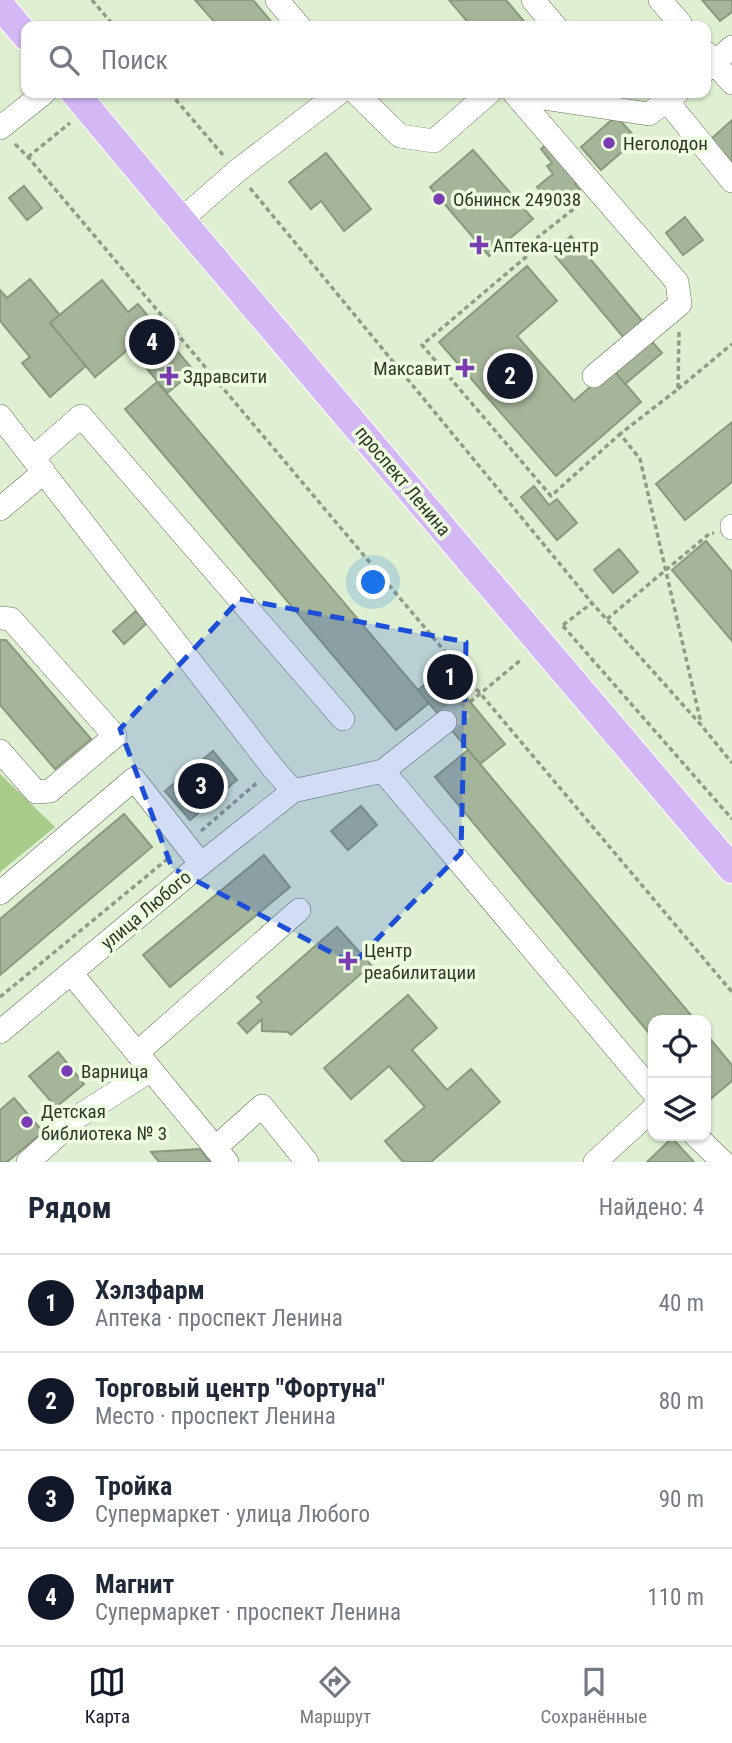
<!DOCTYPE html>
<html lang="ru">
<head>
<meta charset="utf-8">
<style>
	:root { --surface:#fff; --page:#f6f6f7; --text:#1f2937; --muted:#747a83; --line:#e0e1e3; --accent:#111827 }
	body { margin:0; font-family:"Roboto Condensed",sans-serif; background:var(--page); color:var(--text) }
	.controls { position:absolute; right:21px; bottom:21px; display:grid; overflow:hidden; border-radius:14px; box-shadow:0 2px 5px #0004 }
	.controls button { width:63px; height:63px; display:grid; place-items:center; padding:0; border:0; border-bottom:2px solid var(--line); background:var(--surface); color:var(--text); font:35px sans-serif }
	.you { position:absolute; left:374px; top:583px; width:24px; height:24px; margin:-18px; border:5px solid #fff; border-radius:50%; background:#1a73e8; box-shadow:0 0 0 10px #1a73e833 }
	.badge { display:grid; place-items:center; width:46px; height:46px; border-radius:50%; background:var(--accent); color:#fff; font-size:23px; font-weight:700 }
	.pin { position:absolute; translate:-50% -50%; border:4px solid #fff; box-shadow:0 2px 7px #0006 }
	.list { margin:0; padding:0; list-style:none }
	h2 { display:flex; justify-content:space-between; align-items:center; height:91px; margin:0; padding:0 28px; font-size:30px }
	h2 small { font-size:23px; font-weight:400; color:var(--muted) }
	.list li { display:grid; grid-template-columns:46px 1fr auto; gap:21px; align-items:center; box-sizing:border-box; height:98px; padding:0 28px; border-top:2px solid var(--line) }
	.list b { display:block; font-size:26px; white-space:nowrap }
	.list p { margin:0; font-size:23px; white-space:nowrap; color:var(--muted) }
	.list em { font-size:23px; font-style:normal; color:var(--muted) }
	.icon { flex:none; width:38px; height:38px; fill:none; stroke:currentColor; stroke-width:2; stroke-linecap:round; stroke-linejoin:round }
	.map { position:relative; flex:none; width:732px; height:1162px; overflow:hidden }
	.search { position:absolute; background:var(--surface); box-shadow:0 2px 5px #0004; left:21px; right:21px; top:21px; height:77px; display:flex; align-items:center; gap:18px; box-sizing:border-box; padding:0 24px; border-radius:14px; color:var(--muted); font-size:26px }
	.sheet { height:483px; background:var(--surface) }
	nav { display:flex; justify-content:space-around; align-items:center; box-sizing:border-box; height:98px; border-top:2px solid var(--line); background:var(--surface); font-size:19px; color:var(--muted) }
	nav a { display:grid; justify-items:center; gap:4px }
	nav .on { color:var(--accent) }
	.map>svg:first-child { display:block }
	.green { fill:#a8cc8a }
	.building { fill:#a5b599; stroke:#8a9a7e; stroke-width:2 }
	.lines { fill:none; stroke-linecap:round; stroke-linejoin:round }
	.minor-tunnel { stroke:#bccbb1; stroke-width:23; stroke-dasharray:23 11; stroke-linecap:butt }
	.minor-casing { stroke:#637258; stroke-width:24 }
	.major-casing { stroke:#fff; stroke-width:30 }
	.path { stroke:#909c87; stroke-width:3.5; stroke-dasharray:5 3.5; stroke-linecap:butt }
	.minor { stroke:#fff; stroke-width:23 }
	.major { stroke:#d4b8f5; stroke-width:28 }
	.marked { fill:#1d4ed8; fill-opacity:0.2; stroke:#1d4ed8; stroke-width:5; stroke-dasharray:14 9; stroke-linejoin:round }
	.poi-dot { fill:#793cb2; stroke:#edfedf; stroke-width:2.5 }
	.labels { text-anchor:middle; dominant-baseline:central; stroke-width:7; stroke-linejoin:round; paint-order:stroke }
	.poi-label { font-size:19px; fill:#31372c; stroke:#edfedf; text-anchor:start }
	.street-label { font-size:19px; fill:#31372c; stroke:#edfedf }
</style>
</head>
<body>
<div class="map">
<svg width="732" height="1162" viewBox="0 0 732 1162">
	<rect width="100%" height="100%" fill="#dff0d2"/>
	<!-- green -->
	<polygon class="green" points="0,774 55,827 0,872"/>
	<!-- building -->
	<g class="building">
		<polygon points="195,0 253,0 275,26 218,26"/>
		<polygon points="449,0 506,0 528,26 471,26"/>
		<polygon points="702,0 732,0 732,12 720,21"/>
		<polygon points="616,116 637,139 601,170 581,147"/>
		<polygon points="732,120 732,163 711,139"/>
		<polygon points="553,139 583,177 575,184 580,190 565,202 562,199 552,207 537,187 553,174 547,166 552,163 541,149"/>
		<polygon points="473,150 533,219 489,256 430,187"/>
		<polygon points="326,153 371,209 344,231 321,201 311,209 289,182"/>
		<polygon points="24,186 42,208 27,220 9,198"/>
		<polygon points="685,217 703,240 683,255 666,233"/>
		<polygon points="571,236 643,322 624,338 552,252"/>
		<polygon points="527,266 557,301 517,336 574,401 612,368 641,402 556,476 439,342"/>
		<polygon points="30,279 60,315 50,323 86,366 50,397 22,363 30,357 0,321 0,290 7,298"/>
		<polygon points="102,280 128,312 138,304 194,371 167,393 130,348 95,377 50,323"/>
		<polygon points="648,337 662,353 625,384 612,368"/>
		<polygon points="157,382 429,703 396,730 125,409"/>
		<polygon points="732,422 732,482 685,520 656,484"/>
		<polygon points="534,486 549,505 557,499 577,523 557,540 521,497"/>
		<polygon points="706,541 732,572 732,641 672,570"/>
		<polygon points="619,549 638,572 613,593 594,570"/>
		<polygon points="136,611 147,623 124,644 113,631"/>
		<polygon points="0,640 6,640 91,739 55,769 0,705"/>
		<polygon points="443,669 505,744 480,764 418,690"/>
		<polygon points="468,750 480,764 695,1020 653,1020 653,1038 435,777"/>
		<polygon points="213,751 237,780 190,820 165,791"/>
		<polygon points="361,806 377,825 348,850 331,831"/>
		<polygon points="124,814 152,847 0,975 0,919"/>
		<polygon points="264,855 290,887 170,987 143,955"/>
		<polygon points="337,927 371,965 291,1035 288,1032 262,1031 262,1019 247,1033 238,1023 262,1002 257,997"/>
		<polygon points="408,995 437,1028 412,1050 447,1090 471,1069 500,1102 431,1162 403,1162 385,1141 425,1107 389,1066 351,1099 324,1068"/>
		<polygon points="706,1034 732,1065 732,1081 707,1102"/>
		<polygon points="58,1052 84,1084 56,1107 29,1076"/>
		<polygon points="14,1098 43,1132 7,1162 0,1162 0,1110"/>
		<polygon points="672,1138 694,1162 647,1162"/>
		<polygon points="200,1149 210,1162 159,1162 151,1152"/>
	</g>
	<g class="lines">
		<!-- minor-tunnel -->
		<polyline class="minor-tunnel" points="445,722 470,702"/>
		<!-- minor casing -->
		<g class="minor-casing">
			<g id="minor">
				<polyline points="277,0 299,26"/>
				<polyline points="533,0 555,26"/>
				<polyline points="660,0 680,23 676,26"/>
				<polyline points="706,53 732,83"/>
				<polyline points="706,70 732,47"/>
				<polyline points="356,93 400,136 434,141 489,93"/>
				<polyline points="514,93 677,282 680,304 594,376"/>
				<polyline points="516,94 649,114 677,93"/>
				<polyline points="667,101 732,181"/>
				<polyline points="0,128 44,93"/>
				<polyline points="181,220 237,171 339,93"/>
				<polyline points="0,416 273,768 293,791"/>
				<polyline points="33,458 81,416 343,719"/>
				<polyline points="0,509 44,472"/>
				<polyline points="732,526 732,528"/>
				<polyline points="0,618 11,619 115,736 50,791 36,792 0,751"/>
				<polyline points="383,771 445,722"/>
				<polyline points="0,893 134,779 201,864"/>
				<polyline points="71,973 227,1162"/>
				<polyline points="0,1032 201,864 293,791 383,771 653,1092"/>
				<polyline points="137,1053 299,910"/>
				<polyline points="696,1136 723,1162"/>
				<polyline points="215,1148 262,1106 307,1162"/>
				<polyline points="28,1162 79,1116 151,1070"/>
				<polyline points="595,1162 653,1109"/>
			</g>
		</g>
		<!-- major casing -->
		<g class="major-casing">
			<g id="major">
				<polyline points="0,5 26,36"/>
				<polyline points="75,93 181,220 732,869"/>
			</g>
		</g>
		<!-- path -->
		<g class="path">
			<polyline points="92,0 114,26"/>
			<polyline points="170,93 223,155"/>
			<polyline points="15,144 28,157 732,992"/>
			<polyline points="28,157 70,123"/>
			<polyline points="250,188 592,603 701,725 732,763"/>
			<polyline points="580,204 538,237 533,251 422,345 551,496 620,434"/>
			<polyline points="679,332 678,389 620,434 640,459 701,723"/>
			<polyline points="678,389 732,344"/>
			<polyline points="607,619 709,534 714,533"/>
			<polyline points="563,625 592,603"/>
			<polyline points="563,626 732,819"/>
			<polyline points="470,702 522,659"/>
			<polyline points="201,831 259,781"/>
			<polyline points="0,997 171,856"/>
		</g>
		<!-- minor -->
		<use href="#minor" class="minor"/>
		<!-- major -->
		<use href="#major" class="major"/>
	</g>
	<!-- marked area -->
	<path class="marked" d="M 240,599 L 466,642 L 461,853 L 353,964 L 172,868 L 120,729 Z"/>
	<!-- markers -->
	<g class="poi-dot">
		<circle cx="609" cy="143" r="7"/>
		<circle cx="439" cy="199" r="7"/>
		<path d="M475.5 234.5h7v7h7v7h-7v7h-7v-7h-7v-7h7z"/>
		<path d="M461.5 357.5h7v7h7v7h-7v7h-7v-7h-7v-7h7z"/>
		<path d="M165.5 365.5h7v7h7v7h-7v7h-7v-7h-7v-7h7z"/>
		<path d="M344.5 950.5h7v7h7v7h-7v7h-7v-7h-7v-7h7z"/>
		<circle cx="67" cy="1071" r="7"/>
		<circle cx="27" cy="1122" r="7"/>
	</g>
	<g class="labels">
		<!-- poi labels -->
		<g class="poi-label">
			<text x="623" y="143">Неголодон</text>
			<text x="453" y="199">Обнинск 249038</text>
			<text x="493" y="245">Аптека-центр</text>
			<text x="451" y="368" text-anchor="end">Максавит</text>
			<text x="183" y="376">Здравсити</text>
			<text x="364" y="950">Центр<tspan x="364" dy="22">реабилитации</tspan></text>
			<text x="81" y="1071">Варница</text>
			<text x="41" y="1111">Детская<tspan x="41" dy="22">библиотека № 3</tspan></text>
		</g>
		<!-- street labels -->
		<g class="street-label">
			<text transform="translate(403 481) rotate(50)">проспект Ленина</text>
			<text transform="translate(146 910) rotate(-40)">улица Любого</text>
		</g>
	</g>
</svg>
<div class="controls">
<button><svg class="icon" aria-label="locate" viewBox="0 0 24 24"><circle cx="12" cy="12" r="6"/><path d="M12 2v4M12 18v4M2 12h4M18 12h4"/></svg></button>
<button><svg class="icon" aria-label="layers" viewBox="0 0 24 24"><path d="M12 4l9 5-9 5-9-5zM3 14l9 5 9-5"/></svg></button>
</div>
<div class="you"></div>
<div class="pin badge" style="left:450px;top:677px">1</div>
<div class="pin badge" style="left:510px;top:376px">2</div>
<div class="pin badge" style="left:201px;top:786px">3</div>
<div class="pin badge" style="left:152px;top:342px">4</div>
<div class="search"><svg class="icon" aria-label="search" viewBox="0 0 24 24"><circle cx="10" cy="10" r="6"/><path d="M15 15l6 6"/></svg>Поиск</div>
</div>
<section class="sheet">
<h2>Рядом<small>Найдено: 4</small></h2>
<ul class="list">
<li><span class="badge">1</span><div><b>Хэлзфарм</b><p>Аптека · проспект Ленина</p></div><em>40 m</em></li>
<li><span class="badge">2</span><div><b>Торговый центр &quot;Фортуна&quot;</b><p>Место · проспект Ленина</p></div><em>80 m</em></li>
<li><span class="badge">3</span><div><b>Тройка</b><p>Супермаркет · улица Любого</p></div><em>90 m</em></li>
<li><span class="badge">4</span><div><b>Магнит</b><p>Супермаркет · проспект Ленина</p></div><em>110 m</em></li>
</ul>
</section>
<nav>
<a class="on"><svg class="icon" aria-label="map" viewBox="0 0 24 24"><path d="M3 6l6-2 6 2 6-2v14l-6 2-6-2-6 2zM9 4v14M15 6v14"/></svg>Карта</a>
<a><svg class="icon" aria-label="directions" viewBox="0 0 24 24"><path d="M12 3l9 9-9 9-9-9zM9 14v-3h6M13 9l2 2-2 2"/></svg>Маршрут</a>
<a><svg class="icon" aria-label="saved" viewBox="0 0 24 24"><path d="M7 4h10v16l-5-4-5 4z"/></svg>Сохранённые</a>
</nav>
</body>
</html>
